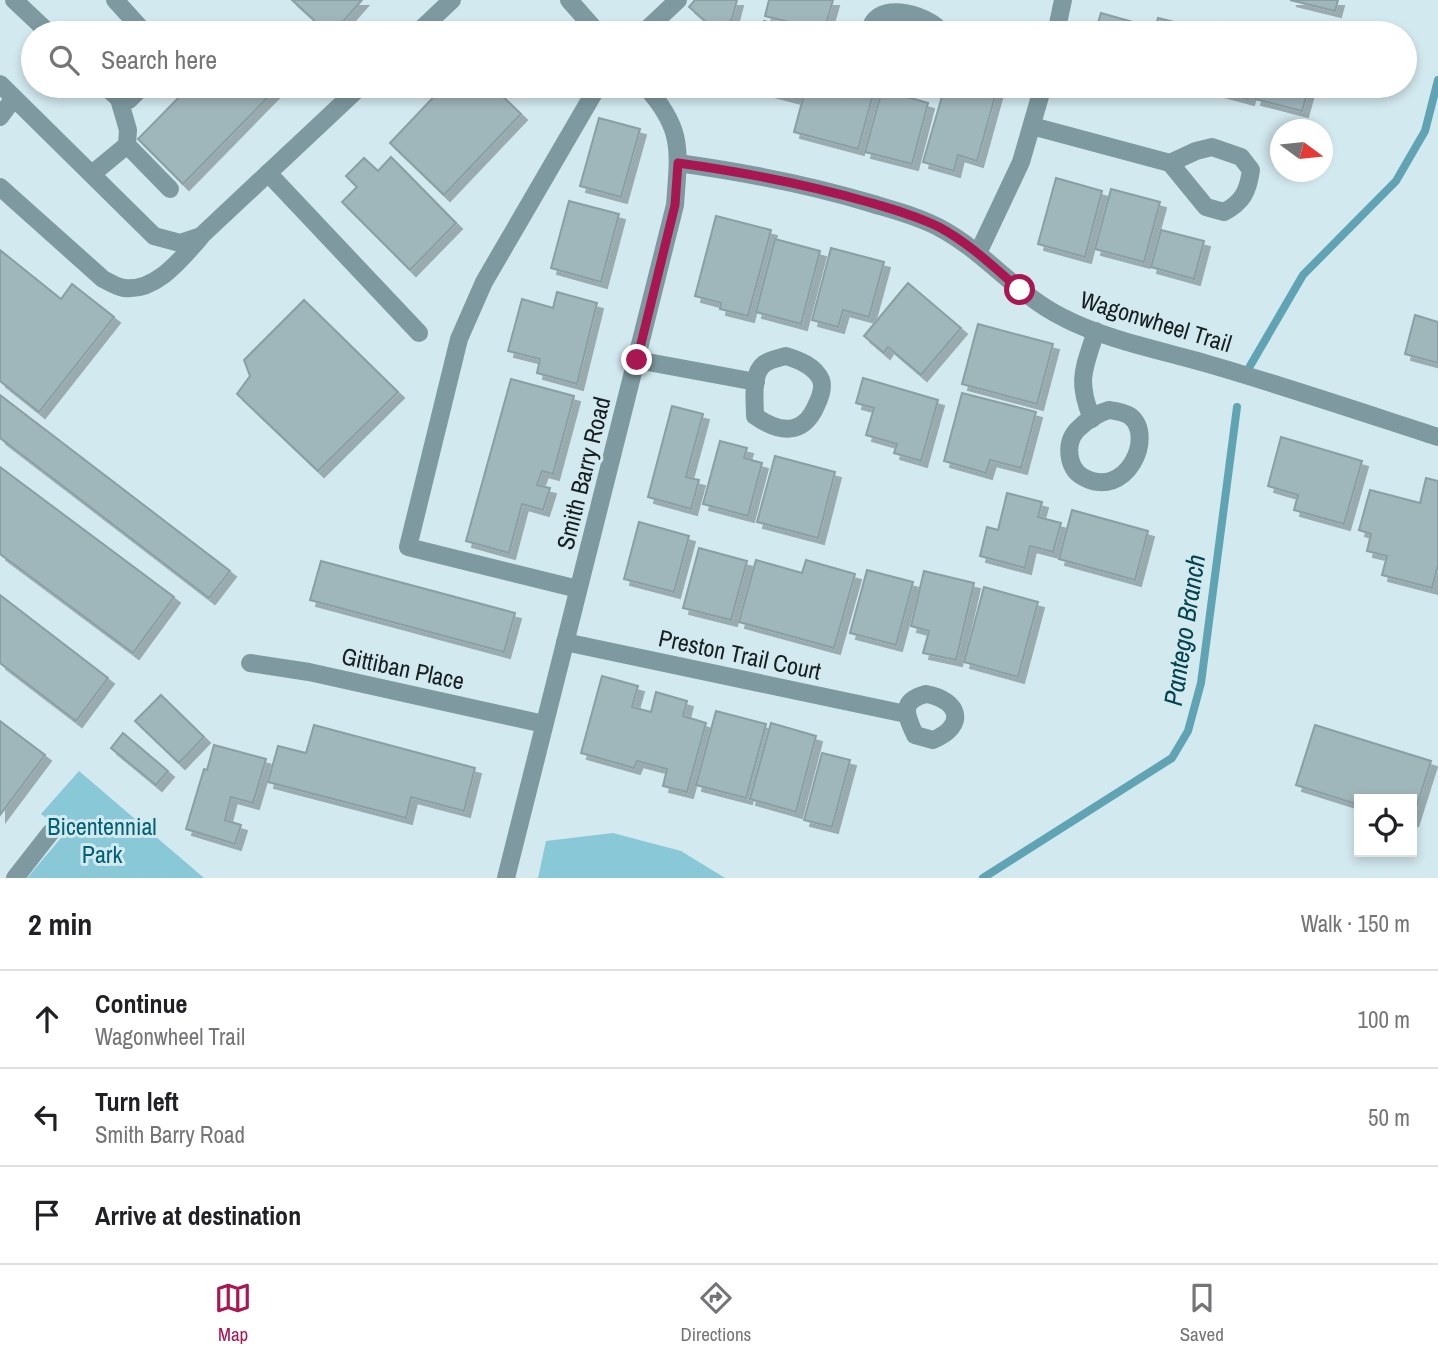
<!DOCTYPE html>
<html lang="en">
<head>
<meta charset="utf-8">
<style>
	:root { --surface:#fff; --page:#f2f2f2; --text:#202124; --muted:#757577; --line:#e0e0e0; --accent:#a81752 }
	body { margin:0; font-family:"Archivo Narrow",sans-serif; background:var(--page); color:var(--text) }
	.controls { position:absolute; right:21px; bottom:21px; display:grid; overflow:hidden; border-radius:0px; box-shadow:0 4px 10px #0003 }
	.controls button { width:63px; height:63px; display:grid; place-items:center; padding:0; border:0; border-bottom:2px solid var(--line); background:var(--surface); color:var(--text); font:35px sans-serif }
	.compass { position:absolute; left:1270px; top:119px; width:63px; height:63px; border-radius:50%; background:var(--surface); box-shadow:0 4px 10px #0003; rotate:105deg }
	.stop { position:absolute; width:21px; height:21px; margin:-16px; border:5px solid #a81752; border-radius:50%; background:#fff }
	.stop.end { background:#a81752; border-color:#fff; box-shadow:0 2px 7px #0008 }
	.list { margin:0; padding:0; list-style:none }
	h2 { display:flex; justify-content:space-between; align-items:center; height:91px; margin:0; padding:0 28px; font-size:30px }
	h2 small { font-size:23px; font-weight:400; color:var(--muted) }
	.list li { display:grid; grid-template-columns:46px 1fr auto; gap:21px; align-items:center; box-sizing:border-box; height:98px; padding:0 28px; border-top:2px solid var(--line) }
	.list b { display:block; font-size:26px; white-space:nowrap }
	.list p { margin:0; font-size:23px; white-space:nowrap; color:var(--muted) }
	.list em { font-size:23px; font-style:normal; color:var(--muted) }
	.icon { flex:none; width:38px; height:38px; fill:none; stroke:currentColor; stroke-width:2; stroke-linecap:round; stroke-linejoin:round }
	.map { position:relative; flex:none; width:1438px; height:878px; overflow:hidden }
	.search { position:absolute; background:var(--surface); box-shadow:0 4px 10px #0003; left:21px; right:21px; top:21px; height:77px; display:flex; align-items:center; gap:18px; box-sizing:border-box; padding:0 24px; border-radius:38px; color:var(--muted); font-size:26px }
	.sheet { height:385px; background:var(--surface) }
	nav { display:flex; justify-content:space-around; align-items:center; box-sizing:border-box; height:98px; border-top:2px solid var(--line); background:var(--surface); font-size:19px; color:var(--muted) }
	nav a { display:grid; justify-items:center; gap:4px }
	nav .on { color:var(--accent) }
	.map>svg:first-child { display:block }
	.green { fill:#89c8d7 }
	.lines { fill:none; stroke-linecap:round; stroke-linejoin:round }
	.stream { stroke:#60a3b2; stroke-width:8 }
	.building { fill:#9fb6bb; stroke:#899fa4; stroke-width:2; filter:url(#shadow) }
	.minor { stroke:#7e99a0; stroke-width:18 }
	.route { stroke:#a81752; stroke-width:9 }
	.labels { text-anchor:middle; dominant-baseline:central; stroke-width:6; stroke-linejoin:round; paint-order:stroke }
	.street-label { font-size:24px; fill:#171f21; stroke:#d2e9ef }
	.park-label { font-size:24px; fill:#006273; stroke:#d2e9ef }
	.water-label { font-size:26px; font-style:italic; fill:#03444f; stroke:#d2e9ef }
</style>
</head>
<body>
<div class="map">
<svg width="1438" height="878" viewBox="0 0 1438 878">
	<defs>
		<filter id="shadow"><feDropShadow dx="6" dy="6" stdDeviation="0" flood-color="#0004"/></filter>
	</defs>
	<rect width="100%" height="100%" fill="#d2e9ef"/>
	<!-- green -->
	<g class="green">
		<polygon points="79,771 204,878 27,878 66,832 41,814"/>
		<polygon points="613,833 681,851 725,878 538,878 546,841"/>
	</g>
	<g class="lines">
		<!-- stream -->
		<g class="stream">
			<polyline points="1250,366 1303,275 1396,181 1425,131 1438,80"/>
			<polyline points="983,878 1172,758 1188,731 1201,683 1237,407"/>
		</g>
	</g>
	<!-- building -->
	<g class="building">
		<polygon points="292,0 362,0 333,33 328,33"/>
		<polygon points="695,0 737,0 732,19 719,33 689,7"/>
		<polygon points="769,0 833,0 824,31 765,16"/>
		<polygon points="1290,0 1338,0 1335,11"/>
		<polygon points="1101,13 1147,26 1145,33 1095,33"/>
		<polygon points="1158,18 1206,30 1205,33 1154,33"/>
		<polygon points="764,21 810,33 760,33"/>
		<polygon points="1218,22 1260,33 1215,33"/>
		<polygon points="190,86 279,86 183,184 138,139"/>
		<polygon points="444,86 492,86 521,114 444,195 390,143"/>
		<polygon points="749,86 798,86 795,98"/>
		<polygon points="847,86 874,91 858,149 794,132 806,87 843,97"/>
		<polygon points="945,86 970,86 996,93 977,161 958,155 954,171 923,162"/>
		<polygon points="1200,86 1252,86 1248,99"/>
		<polygon points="1259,86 1309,86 1302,111 1255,99"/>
		<polygon points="882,90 928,103 912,164 865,152"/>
		<polygon points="599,118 640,129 621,197 580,186"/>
		<polygon points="391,157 456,223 410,270 342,202 357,187 346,176 364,158 378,171"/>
		<polygon points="1056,178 1102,191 1085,257 1038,244"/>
		<polygon points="1111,189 1160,202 1144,262 1095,249"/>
		<polygon points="569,201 619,214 601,282 551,268"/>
		<polygon points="716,216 771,230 748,316 720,309 721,303 695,296"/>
		<polygon points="1161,230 1204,241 1194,279 1151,267"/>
		<polygon points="775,239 820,251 801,324 756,312"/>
		<polygon points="831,248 884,262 869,317 843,310 838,327 812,320"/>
		<polygon points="0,250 61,299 72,284 114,317 39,412 0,381"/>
		<polygon points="908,283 961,328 921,375 888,347 884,353 864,336"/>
		<polygon points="557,292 597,303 577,384 537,373 540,359 508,351 522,299 553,308"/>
		<polygon points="304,300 398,392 318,471 237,394 250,376 244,360"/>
		<polygon points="1415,315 1438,322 1438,363 1405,354"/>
		<polygon points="978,324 1053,344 1037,404 962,384"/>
		<polygon points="863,378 938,400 921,461 894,453 897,444 866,435 874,408 856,403"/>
		<polygon points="511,379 574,396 553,474 542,471 537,485 550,488 543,510 522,504 509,553 466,541"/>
		<polygon points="962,393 1036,412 1021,468 990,460 986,473 944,461"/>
		<polygon points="0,395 230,571 209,598 0,438"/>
		<polygon points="672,406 703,414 686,477 699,480 691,509 648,497"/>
		<polygon points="1281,437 1362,461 1344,524 1294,510 1298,495 1268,486"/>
		<polygon points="720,441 747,448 744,458 762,463 748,516 703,504"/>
		<polygon points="775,456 835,472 818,538 757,522"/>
		<polygon points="0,467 174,597 133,653 0,554"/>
		<polygon points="1426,478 1438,481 1438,565 1432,588 1382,575 1387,556 1367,551 1371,534 1359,530 1370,490 1420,503"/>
		<polygon points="1007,493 1042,502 1038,517 1061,523 1053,552 1030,546 1025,568 980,556 987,527 998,530"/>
		<polygon points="1072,510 1148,531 1135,580 1059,559"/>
		<polygon points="639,522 689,536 674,592 624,579"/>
		<polygon points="699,548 747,561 731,620 683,608"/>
		<polygon points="756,560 802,573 806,560 855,574 834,648 739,622"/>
		<polygon points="321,561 515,613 504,652 310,600"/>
		<polygon points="867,570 913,582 896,645 850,633"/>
		<polygon points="924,571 974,583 956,660 923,653 929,631 911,626"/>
		<polygon points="984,587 1038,602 1018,677 964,662"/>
		<polygon points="0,595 108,678 76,721 0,663"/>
		<polygon points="602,676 638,686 632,707 651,712 656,692 687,701 683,716 706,723 687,792 663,786 667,769 637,761 634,768 581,753"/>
		<polygon points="161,695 204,737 179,763 135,721"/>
		<polygon points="716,711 766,724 746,798 696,785"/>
		<polygon points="0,721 45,755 0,815"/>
		<polygon points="771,723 816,736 796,812 750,799"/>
		<polygon points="314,725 475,768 464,811 411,797 406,818 268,782 278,746 306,753"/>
		<polygon points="1315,725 1431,761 1412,821 1412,799 1359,799 1359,805 1296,785"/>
		<polygon points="123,733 168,771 156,785 111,748"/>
		<polygon points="214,745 266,759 253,803 231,797 225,820 241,825 235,844 186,829 204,769 207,770"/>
		<polygon points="822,753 850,760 832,827 804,820"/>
	</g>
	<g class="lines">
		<!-- minor -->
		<g class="minor">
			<polyline points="14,0 49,33"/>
			<polyline points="115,0 145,33"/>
			<polyline points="569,0 598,33"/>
			<polyline points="417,33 452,0"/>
			<polyline points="643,33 678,0"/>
			<path d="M 870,33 C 872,0 925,11 943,33"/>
			<polyline points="1056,33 1063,0"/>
			<polyline points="0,84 154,236 180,243 201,236 361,86"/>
			<polyline points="105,86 119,99 129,100 143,86"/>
			<polyline points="0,117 14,98"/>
			<polyline points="1032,126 1170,163"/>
			<polyline points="127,145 170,189"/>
			<path d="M 1212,147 L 1241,157 L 1251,170 C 1248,191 1243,202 1224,212 L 1206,207 L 1170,163 L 1196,151 Z"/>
			<path d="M 678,163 C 743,172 806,184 870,203 C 893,210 918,216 940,228 C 985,252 1017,295 1064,318 C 1106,340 1169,352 1215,366 C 1290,388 1364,413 1438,437"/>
			<polyline points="268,173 419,333"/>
			<polyline points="92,174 127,145 128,130 119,99"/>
			<path d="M 0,187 L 103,279 C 109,282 117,287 124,288 C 156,292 181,259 200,238"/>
			<polyline points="978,253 1021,162 1043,86"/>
			<path d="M 786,356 C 799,360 815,366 821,380 C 824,388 820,398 816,406 C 803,436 779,433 755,416 C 755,401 751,374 764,364 C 769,360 779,358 786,356 Z"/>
			<polyline points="637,360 756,382"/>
			<path d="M 1109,410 C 1116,411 1124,412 1130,416 C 1156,436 1126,501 1083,477 C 1067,468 1065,443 1077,430 C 1086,421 1098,413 1109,410 Z"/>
			<path d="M 1092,419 C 1076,380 1084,369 1096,331"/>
			<polyline points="578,589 408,547 459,339 484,282 598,86"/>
			<polyline points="565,642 906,714"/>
			<polyline points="250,663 309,672 544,724"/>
			<path d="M 926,694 C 960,700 967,726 933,740 L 915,735 C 906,715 899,701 926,694 Z"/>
			<polyline points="15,878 51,832"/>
			<path d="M 506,878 L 675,205 C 679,150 684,129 645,86"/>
		</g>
	</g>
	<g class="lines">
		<!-- route -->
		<path class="route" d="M 637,360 L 675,205 L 678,163 C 743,172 805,184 868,202 C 892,209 917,216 939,227 C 969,243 995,268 1020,290"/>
	</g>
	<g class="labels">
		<!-- street labels -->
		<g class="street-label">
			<text transform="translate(1156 321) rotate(17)">Wagonwheel Trail</text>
			<text transform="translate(583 473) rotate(-76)">Smith Barry Road</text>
			<text transform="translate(740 654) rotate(12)">Preston Trail Court</text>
			<text transform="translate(403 668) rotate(12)">Gittiban Place</text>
		</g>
		<!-- park labels -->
		<g class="park-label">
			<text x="102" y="826">Bicentennial<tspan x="102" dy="28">Park</tspan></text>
		</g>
		<!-- water labels -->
		<g class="water-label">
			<text transform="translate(1184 630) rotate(-81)">Pantego Branch</text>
		</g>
	</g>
</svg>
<div class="controls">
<button><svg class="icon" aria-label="locate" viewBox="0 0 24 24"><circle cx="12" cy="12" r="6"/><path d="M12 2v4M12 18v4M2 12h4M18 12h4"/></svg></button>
</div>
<svg class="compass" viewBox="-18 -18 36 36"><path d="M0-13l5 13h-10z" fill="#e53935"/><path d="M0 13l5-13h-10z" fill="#757577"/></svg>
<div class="stop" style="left:1020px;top:290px"></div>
<div class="stop end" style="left:637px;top:360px"></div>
<div class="search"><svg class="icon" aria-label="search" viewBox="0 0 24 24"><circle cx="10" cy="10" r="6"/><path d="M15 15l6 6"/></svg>Search here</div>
</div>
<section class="sheet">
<h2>2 min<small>Walk · 150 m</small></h2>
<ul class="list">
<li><svg class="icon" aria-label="ahead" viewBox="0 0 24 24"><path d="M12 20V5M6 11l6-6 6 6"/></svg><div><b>Continue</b><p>Wagonwheel Trail</p></div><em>100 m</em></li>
<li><svg class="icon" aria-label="left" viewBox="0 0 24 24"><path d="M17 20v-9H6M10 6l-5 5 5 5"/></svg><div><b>Turn left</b><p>Smith Barry Road</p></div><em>50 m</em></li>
<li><svg class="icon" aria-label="arrive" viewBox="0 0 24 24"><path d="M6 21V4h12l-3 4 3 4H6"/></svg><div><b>Arrive at destination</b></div></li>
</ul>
</section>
<nav>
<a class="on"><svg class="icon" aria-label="map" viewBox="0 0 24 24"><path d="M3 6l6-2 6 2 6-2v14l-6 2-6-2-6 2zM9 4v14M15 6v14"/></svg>Map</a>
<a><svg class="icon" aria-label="directions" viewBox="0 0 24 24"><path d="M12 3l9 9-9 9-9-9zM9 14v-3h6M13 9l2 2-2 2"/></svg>Directions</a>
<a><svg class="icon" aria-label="saved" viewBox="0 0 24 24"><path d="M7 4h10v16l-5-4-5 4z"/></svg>Saved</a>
</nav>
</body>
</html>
